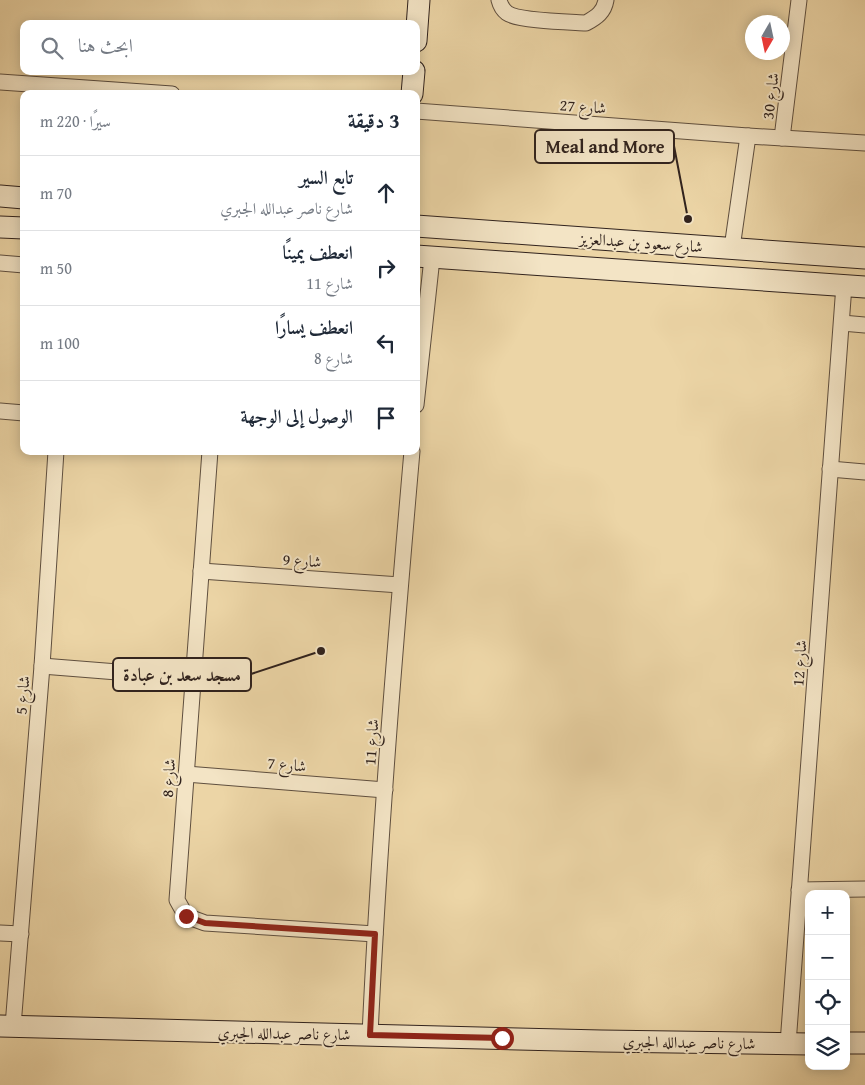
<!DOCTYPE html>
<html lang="ar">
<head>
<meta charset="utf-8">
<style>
	:root { --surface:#fff; --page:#f6f6f7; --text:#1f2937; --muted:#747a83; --line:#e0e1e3 }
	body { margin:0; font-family:"Gentium Book Plus",Amiri,serif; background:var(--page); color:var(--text); direction:rtl }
	.controls { position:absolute; right:15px; bottom:15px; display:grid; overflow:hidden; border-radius:10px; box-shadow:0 2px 12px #0003 }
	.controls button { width:45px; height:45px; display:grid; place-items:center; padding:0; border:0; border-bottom:1px solid var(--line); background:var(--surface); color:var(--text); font:25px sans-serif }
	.compass { position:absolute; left:745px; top:15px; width:45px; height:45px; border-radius:50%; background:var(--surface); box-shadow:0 2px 12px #0003; rotate:189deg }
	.stop { position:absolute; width:15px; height:15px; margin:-11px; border:4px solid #8f2418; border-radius:50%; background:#fff }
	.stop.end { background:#8f2418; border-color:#fff; box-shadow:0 1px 5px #0008 }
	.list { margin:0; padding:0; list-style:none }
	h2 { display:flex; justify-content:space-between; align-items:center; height:65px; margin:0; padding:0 20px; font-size:21px }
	h2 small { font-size:16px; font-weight:400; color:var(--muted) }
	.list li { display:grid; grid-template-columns:32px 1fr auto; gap:15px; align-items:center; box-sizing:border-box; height:75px; padding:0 20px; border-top:1px solid var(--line) }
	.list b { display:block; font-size:19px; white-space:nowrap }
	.list p { margin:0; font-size:16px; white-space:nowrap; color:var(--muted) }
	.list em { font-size:16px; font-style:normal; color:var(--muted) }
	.icon { flex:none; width:28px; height:28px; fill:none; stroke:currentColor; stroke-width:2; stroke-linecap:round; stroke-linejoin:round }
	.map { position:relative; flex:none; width:865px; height:1085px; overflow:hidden; direction:ltr }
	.search { position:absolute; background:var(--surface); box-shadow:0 2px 12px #0003; left:20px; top:20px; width:400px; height:55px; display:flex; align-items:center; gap:12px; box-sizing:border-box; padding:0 18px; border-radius:10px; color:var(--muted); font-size:19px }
	.panel { position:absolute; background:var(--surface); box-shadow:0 2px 12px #0003; left:20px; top:90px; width:400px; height:365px; border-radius:10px; direction:rtl }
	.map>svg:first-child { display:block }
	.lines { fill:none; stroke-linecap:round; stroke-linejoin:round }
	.street-casing { stroke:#5f4f3f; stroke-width:17 }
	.secondary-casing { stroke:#30221d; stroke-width:23 }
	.street { stroke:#f3e4c5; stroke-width:15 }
	.secondary { stroke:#f3e4c5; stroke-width:21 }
	.route { stroke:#8f2418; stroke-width:6 }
	.labels { text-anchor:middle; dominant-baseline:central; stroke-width:4; stroke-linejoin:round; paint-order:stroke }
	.street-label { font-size:16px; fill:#30221d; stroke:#f3e4c5 }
	.leader { fill:none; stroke:#30221d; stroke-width:2 }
	.callout-dot { fill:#30221d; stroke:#f3e4c5; stroke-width:2 }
	.callout { fill:#f3e4c5; stroke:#30221d; stroke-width:2 }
	.callout-label { font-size:18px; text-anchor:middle; font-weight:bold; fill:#30221d }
</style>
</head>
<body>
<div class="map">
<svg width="865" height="1085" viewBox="0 0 865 1085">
	<rect width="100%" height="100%" fill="#ecd5a6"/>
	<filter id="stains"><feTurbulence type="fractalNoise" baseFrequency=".004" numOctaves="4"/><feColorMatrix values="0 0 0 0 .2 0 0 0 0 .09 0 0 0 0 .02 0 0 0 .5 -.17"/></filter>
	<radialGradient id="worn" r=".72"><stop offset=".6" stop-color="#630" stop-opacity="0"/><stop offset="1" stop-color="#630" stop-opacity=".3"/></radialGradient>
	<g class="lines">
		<!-- street casing -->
		<g class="street-casing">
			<g id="street">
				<path d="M 499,0 C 500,4 503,10 507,13 C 518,21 571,22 586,23 C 597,17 604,12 606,0"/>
				<polyline points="0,82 172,94"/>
				<polyline points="416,111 748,136 865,143"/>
				<polyline points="782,138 799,0"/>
				<polyline points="732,248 748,136"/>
				<polyline points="0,263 24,265"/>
				<polyline points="842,323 865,325"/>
				<polyline points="416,405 432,258"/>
				<polyline points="0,411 24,413"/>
				<polyline points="210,451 177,900 186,916 205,923 375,934"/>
				<polyline points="830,469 865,472"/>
				<polyline points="201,571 400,585"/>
				<polyline points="42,666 193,678"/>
				<polyline points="186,774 385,790"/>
				<polyline points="799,890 865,889"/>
				<polyline points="0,933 21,934"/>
				<polyline points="13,1026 42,666 56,451"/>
				<path d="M 370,1035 C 379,840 395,646 412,451"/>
				<polyline points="788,1044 844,285"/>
			</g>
		</g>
		<!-- secondary casing -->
		<g class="secondary-casing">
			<g id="secondary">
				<polyline points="416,41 419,0"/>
				<polyline points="412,94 414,71"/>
				<polyline points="0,196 24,198"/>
				<polyline points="416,226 865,258"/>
				<polyline points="0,227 24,228"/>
				<polyline points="416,256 865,287"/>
				<polyline points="0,1026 601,1041 809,1044"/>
				<polyline points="846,1043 865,1043"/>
			</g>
		</g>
		<!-- street -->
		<use href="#street" class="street"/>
		<!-- secondary -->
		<use href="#secondary" class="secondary"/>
	</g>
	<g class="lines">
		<!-- route -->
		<polyline class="route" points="186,916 205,923 375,934 370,1035 502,1038"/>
	</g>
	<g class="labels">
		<!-- street labels -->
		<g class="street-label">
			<text transform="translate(770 96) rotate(-83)">شارع 30</text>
			<text transform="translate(583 106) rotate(4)">شارع 27</text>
			<text transform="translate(641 242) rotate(4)">شارع سعود بن عبدالعزيز</text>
			<text transform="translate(302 560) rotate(4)">شارع 9</text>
			<text transform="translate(799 663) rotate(-86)">شارع 12</text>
			<text transform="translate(22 695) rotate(-85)">شارع 5</text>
			<text transform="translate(371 742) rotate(-86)">شارع 11</text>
			<text transform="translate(287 764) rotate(5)">شارع 7</text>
			<text transform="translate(168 778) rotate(-86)">شارع 8</text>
			<text transform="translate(284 1033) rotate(1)">شارع ناصر عبدالله الجبري</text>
			<text transform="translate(689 1042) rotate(1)">شارع ناصر عبدالله الجبري</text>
		</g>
	</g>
	<!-- callouts -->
	<path class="leader" d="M688 219L674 146M321 651L251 674"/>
	<g class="callout-dot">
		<circle cx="688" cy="219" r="5"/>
		<circle cx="321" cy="651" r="5"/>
	</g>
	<g class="callout">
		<rect x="535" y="130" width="139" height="33" rx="5"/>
		<rect x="113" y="658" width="138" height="33" rx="5"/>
	</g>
	<g class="callout-label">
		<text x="605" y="153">Meal and More</text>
		<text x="182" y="681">مسجد سعد بن عبادة</text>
	</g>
	<rect width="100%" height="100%" filter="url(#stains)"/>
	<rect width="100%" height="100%" fill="url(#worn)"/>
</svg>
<div class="controls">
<button>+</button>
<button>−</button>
<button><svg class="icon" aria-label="locate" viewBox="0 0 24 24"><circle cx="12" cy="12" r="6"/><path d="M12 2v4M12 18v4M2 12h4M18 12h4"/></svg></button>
<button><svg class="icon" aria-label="layers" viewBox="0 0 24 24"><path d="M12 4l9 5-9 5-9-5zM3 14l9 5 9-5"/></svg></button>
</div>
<svg class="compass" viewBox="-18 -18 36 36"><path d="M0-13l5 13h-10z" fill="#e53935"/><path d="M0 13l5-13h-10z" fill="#747a83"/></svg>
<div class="stop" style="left:502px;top:1038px"></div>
<div class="stop end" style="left:186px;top:916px"></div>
<div class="search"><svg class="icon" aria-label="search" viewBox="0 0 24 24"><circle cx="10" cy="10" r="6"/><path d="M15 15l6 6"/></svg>ابحث هنا</div>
<section class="panel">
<h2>3 دقيقة<small>سيرًا · 220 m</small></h2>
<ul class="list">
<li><svg class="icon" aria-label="ahead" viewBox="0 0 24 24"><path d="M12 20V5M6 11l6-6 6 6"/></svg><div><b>تابع السير</b><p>شارع ناصر عبدالله الجبري</p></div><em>70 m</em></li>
<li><svg class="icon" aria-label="right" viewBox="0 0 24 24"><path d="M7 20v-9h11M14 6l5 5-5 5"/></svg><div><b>انعطف يمينًا</b><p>شارع 11</p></div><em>50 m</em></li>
<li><svg class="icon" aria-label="left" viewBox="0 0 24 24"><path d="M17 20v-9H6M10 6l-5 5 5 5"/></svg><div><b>انعطف يسارًا</b><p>شارع 8</p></div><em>100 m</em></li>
<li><svg class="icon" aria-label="arrive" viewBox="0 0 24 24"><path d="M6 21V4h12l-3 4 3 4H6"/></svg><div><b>الوصول إلى الوجهة</b></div></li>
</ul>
</section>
</div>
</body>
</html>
